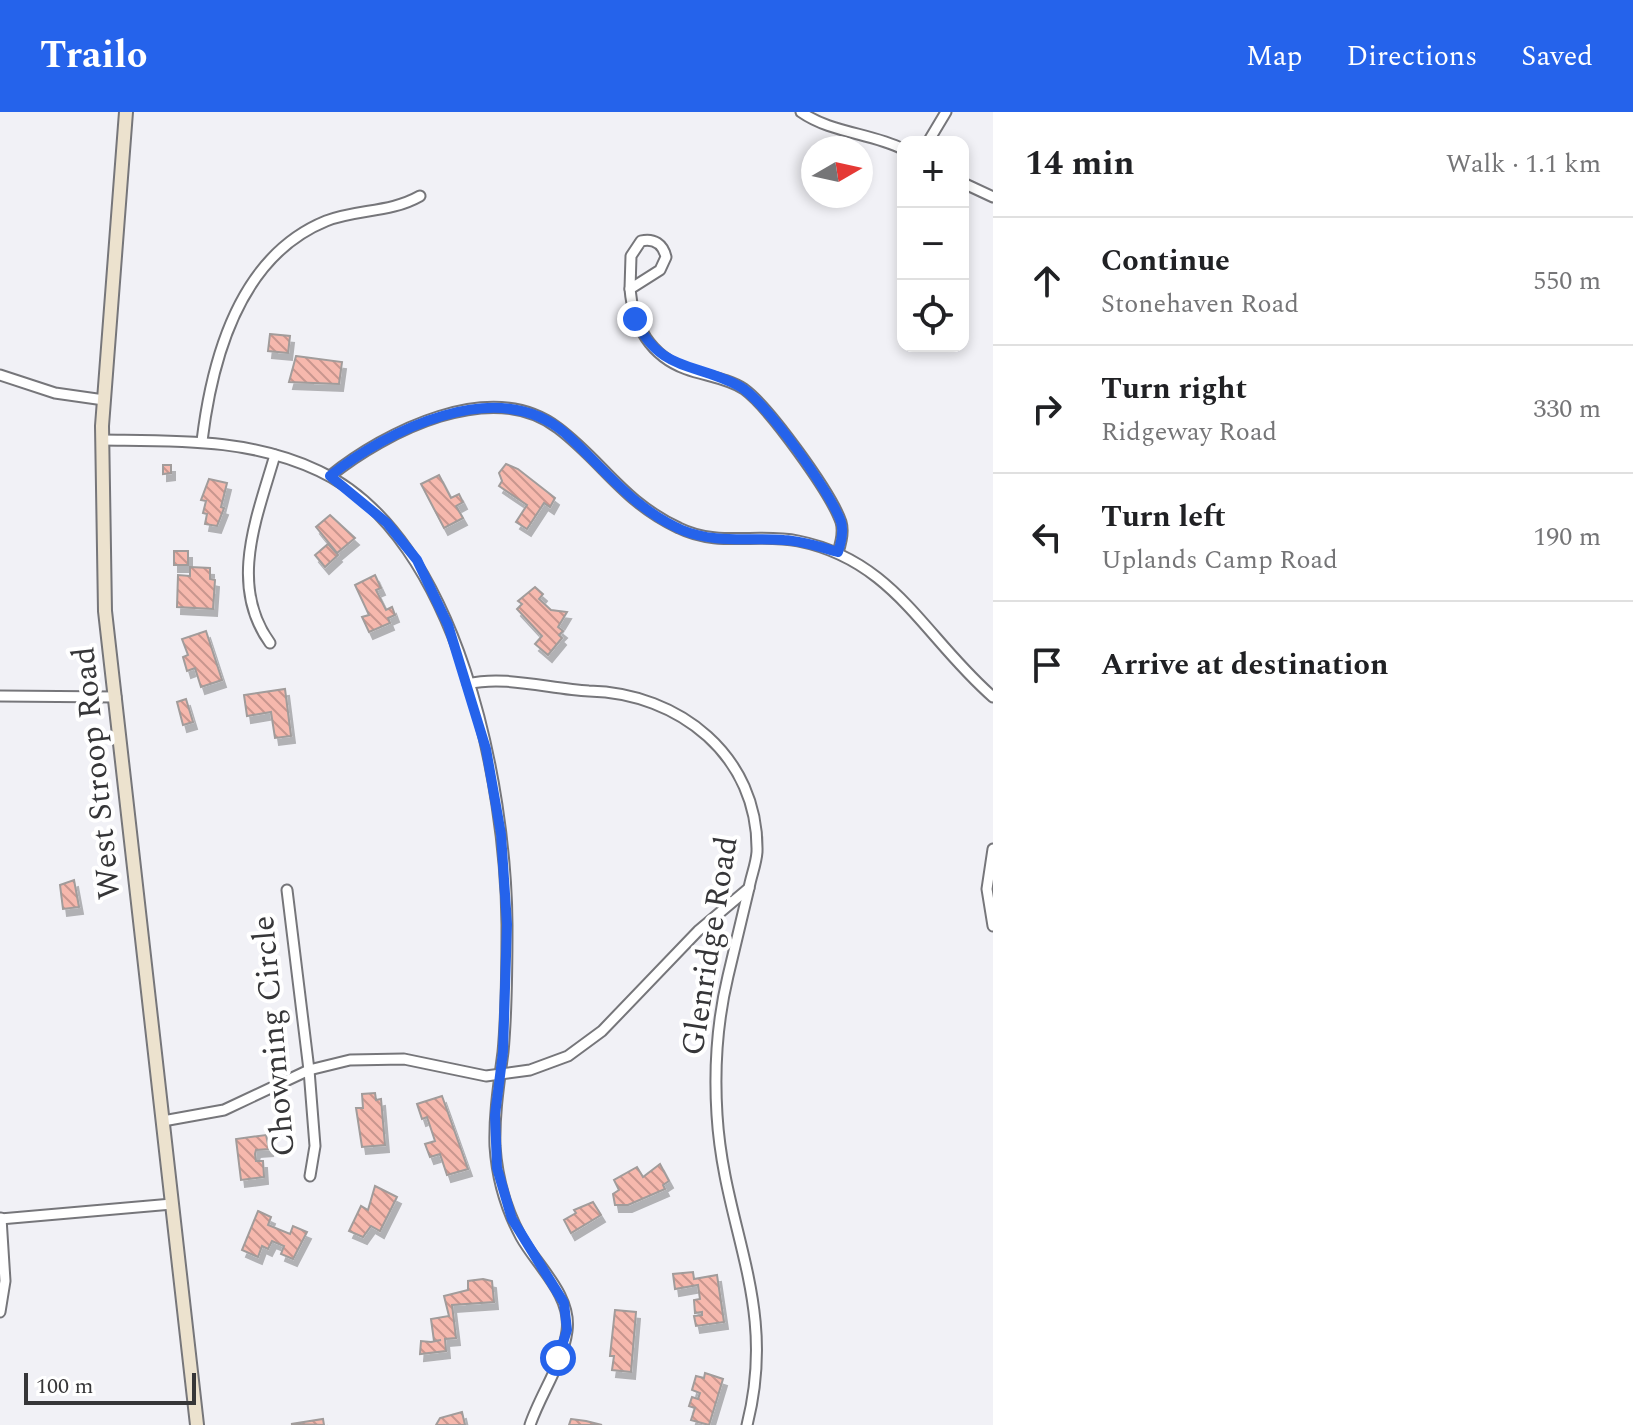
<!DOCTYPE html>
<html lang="en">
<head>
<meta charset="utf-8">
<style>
	:root { --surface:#fff; --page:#f6f6f6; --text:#202124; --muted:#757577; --line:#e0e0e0; --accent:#2563eb }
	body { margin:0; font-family:Spectral,serif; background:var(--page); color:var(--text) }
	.controls { position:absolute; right:24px; top:24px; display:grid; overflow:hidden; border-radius:16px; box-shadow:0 4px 12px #0003 }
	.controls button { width:72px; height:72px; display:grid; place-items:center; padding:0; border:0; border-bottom:2px solid var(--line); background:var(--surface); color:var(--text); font:40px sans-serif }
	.compass { position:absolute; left:801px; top:24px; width:72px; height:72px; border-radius:50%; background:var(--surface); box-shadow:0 4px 12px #0003; rotate:81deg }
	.scale { position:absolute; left:24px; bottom:20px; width:172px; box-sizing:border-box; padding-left:8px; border:4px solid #363638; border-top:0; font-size:22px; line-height:28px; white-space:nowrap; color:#363638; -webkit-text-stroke:6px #fff; paint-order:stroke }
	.stop { position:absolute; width:24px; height:24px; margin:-18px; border:6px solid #2563eb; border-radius:50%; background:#fff }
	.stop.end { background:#2563eb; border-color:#fff; box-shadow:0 2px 8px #0008 }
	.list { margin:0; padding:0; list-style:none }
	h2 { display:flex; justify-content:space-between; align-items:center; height:104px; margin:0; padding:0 32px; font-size:34px }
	h2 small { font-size:26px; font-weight:400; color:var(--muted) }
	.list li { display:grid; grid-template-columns:52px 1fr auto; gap:24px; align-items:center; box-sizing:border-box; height:128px; padding:0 32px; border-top:2px solid var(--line) }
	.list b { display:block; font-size:30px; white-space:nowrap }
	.list p { margin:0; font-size:26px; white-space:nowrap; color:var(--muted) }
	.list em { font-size:26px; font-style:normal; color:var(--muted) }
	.icon { flex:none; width:44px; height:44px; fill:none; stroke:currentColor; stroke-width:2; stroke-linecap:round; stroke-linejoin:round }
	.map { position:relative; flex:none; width:993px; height:1313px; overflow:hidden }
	header { display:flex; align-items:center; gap:48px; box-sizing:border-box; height:112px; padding:0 40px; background:var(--accent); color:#fff }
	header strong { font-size:38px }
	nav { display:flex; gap:44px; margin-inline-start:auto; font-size:28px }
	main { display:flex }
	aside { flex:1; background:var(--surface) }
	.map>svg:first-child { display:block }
	.building { fill:url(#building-back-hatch); stroke:#a19c9b; stroke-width:2; filter:url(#shadow) }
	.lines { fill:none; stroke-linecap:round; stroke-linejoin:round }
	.minor-casing { stroke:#76767a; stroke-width:13 }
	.secondary-casing { stroke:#76767a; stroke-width:16 }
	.minor { stroke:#fff; stroke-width:9 }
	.secondary { stroke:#ece2ce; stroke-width:12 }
	.route { stroke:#2563eb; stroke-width:10 }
	.labels { text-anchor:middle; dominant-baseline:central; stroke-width:8; stroke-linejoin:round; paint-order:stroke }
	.street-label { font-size:32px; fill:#363638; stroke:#fff }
</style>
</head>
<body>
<header>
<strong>Trailo</strong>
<nav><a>Map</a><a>Directions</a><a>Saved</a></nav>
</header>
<main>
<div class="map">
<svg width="993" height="1313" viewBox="0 0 993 1313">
	<defs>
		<pattern id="building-back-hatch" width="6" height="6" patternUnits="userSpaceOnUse" patternTransform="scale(2)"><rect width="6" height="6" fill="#f6b8ad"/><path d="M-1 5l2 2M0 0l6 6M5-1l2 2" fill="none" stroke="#c8968e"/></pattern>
		<filter id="shadow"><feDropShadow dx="4" dy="7" stdDeviation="0" flood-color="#0004"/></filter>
	</defs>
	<rect width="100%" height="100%" fill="#f1f1f6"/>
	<!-- building -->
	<g class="building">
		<polygon points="270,222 290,224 288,241 268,239"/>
		<polygon points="296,244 342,250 339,272 289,270"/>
		<polygon points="506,352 518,357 555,386 550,395 544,391 527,417 516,410 527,393 499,374 502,369 499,361"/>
		<polygon points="163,353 171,353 171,361 163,362"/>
		<polygon points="439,363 451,386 459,382 463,390 456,394 463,406 444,416 421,372"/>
		<polygon points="209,367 227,371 221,395 224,396 217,414 205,412 207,402 203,401 206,389 201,388"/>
		<polygon points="330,403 355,426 337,441 316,415"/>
		<polygon points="328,432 338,443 325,455 315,443"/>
		<rect x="174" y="439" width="14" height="14"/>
		<polygon points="190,455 210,456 210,467 215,468 213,497 177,495 178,463 190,464"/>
		<polygon points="375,463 381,476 376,478 386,498 392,495 395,503 388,506 390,511 369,520 362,505 369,503 355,473"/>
		<polygon points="535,475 543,482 539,487 551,498 567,500 558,515 563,519 559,523 562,526 548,543 535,532 542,524 517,497 522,492 518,489"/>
		<polygon points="206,519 222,568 201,575 195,556 187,559 183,545 188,543 182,527"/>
		<polygon points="285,577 291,624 275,626 271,600 247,604 244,583"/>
		<polygon points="186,587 193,610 183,613 177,590"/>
		<polygon points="74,768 79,795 63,797 60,773"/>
		<polygon points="375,981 376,988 381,987 385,1033 362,1035 356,996 363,996 362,982"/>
		<polygon points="442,984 468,1057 447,1063 440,1042 430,1045 425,1032 435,1029 427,1005 422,1007 417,992"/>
		<polygon points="266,1023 269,1037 256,1038 255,1042 256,1049 263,1049 264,1065 241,1068 236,1027"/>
		<polygon points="660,1052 669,1069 663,1073 665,1077 628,1093 615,1093 613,1082 619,1078 614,1068 637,1055 643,1065"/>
		<polygon points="375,1074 397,1085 380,1119 371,1114 363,1125 349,1119 361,1094 368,1098"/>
		<polygon points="593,1090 601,1103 571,1121 564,1108 576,1101 574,1098"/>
		<polygon points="258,1099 271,1105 268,1113 290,1122 293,1114 307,1120 293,1147 281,1142 284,1134 272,1129 268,1137 262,1134 258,1145 242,1138"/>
		<polygon points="693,1160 694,1167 717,1163 724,1210 696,1214 694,1204 702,1203 702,1200 695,1201 694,1188 700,1187 698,1173 675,1177 673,1162"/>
		<polygon points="483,1167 492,1169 494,1190 452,1193 456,1226 445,1227 446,1239 420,1242 421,1229 431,1230 441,1228 434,1229 431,1207 449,1204 444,1184 468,1178 468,1169"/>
		<polygon points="615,1198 636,1200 631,1260 612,1258 614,1244 610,1244"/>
		<polygon points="705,1261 723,1267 709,1313 691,1308 695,1296 689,1294 692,1285 698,1287 700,1281 692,1278 696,1264 704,1266"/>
		<polygon points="462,1300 465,1313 436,1313 440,1306"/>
		<polygon points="323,1307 324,1313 291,1312"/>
		<polygon points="571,1307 586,1309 602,1313 569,1313"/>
	</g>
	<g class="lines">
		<!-- minor casing -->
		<g class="minor-casing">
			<g id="minor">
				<path d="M 801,0 C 831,21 871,21 903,37"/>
				<polyline points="928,30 946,0"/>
				<polyline points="963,71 993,85"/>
				<path d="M 641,129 C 654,126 663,132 666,145 L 660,158 L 630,177 L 631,144 Z"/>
				<path d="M 630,177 C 633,214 651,244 686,257 C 705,264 727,266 744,277 C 769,295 831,381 841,410 C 844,420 841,431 838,440"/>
				<polyline points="0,263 55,281 104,288"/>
				<path d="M 102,328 C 177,329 250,326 319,359 C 459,424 506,674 507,813 C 507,855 507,898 503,940 C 499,971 494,1002 495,1034 C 497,1066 506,1097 521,1125 C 537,1154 572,1183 567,1219 C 563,1251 540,1283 530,1313"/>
				<path d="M 202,329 C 212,246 240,144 326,109 C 357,97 390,101 420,84"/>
				<path d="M 330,364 C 385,320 491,265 558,316 C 603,350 623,390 679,416 C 717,435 758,421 798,429 C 894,448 924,525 993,585"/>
				<path d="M 270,531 C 228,473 257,405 275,343"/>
				<path d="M 468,572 C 505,563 550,577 589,579 C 679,581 759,644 757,740 C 756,753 751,764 749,776 C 742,805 735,835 728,864 C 717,910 714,956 717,1003 C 724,1118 778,1191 747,1313"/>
				<polyline points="0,584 116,585"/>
				<polyline points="993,737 987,777 993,814"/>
				<polyline points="287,778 309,958 315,1034 310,1064"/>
				<polyline points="163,1009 224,998 309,958 350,948 404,947 486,964 530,958 568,944 602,919 698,819 749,776"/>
				<polyline points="0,1107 172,1092"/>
				<polyline points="0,1200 5,1169 1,1106"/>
			</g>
		</g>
		<!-- secondary casing -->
		<g class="secondary-casing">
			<polyline id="secondary" points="126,0 102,314 105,499 197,1313"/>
		</g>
		<!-- minor -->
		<use href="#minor" class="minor"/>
		<!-- secondary -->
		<use href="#secondary" class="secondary"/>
	</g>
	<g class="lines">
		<!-- route -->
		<path class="route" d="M 558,1246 L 567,1218 L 564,1191 L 512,1107 L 497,1056 L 495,1003 L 503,940 L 507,812 L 501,722 L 486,637 L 448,513 L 417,448 L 387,411 L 330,364 C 388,318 497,263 565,321 C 604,356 632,396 682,418 C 715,432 750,425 784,428 C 803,429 820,435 838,440 C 841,431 844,420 841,410 C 831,381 765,288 739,274 C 695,250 660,261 635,207"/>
	</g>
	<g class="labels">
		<!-- street labels -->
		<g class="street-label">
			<text transform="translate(97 661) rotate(-96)">West Stroop Road</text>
			<text transform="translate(710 834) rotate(-81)">Glenridge Road</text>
			<text transform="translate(274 924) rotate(-95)">Chowning Circle</text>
		</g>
	</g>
</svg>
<div class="controls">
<button>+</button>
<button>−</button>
<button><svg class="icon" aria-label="locate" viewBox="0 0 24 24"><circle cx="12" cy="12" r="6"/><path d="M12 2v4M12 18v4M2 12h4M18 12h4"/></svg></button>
</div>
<svg class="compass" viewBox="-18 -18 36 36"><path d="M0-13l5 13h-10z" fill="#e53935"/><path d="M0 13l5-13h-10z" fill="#757577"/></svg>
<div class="scale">100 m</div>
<div class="stop" style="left:558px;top:1246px"></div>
<div class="stop end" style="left:635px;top:207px"></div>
</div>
<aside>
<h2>14 min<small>Walk · 1.1 km</small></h2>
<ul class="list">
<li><svg class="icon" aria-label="ahead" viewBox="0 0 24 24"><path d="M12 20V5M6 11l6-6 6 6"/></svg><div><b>Continue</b><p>Stonehaven Road</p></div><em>550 m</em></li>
<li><svg class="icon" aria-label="right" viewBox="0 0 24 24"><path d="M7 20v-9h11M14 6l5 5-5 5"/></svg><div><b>Turn right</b><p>Ridgeway Road</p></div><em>330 m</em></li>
<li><svg class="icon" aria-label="left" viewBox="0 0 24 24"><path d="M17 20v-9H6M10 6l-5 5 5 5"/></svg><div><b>Turn left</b><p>Uplands Camp Road</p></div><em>190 m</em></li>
<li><svg class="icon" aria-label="arrive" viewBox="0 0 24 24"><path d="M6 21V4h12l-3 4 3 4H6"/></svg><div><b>Arrive at destination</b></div></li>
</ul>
</aside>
</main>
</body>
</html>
